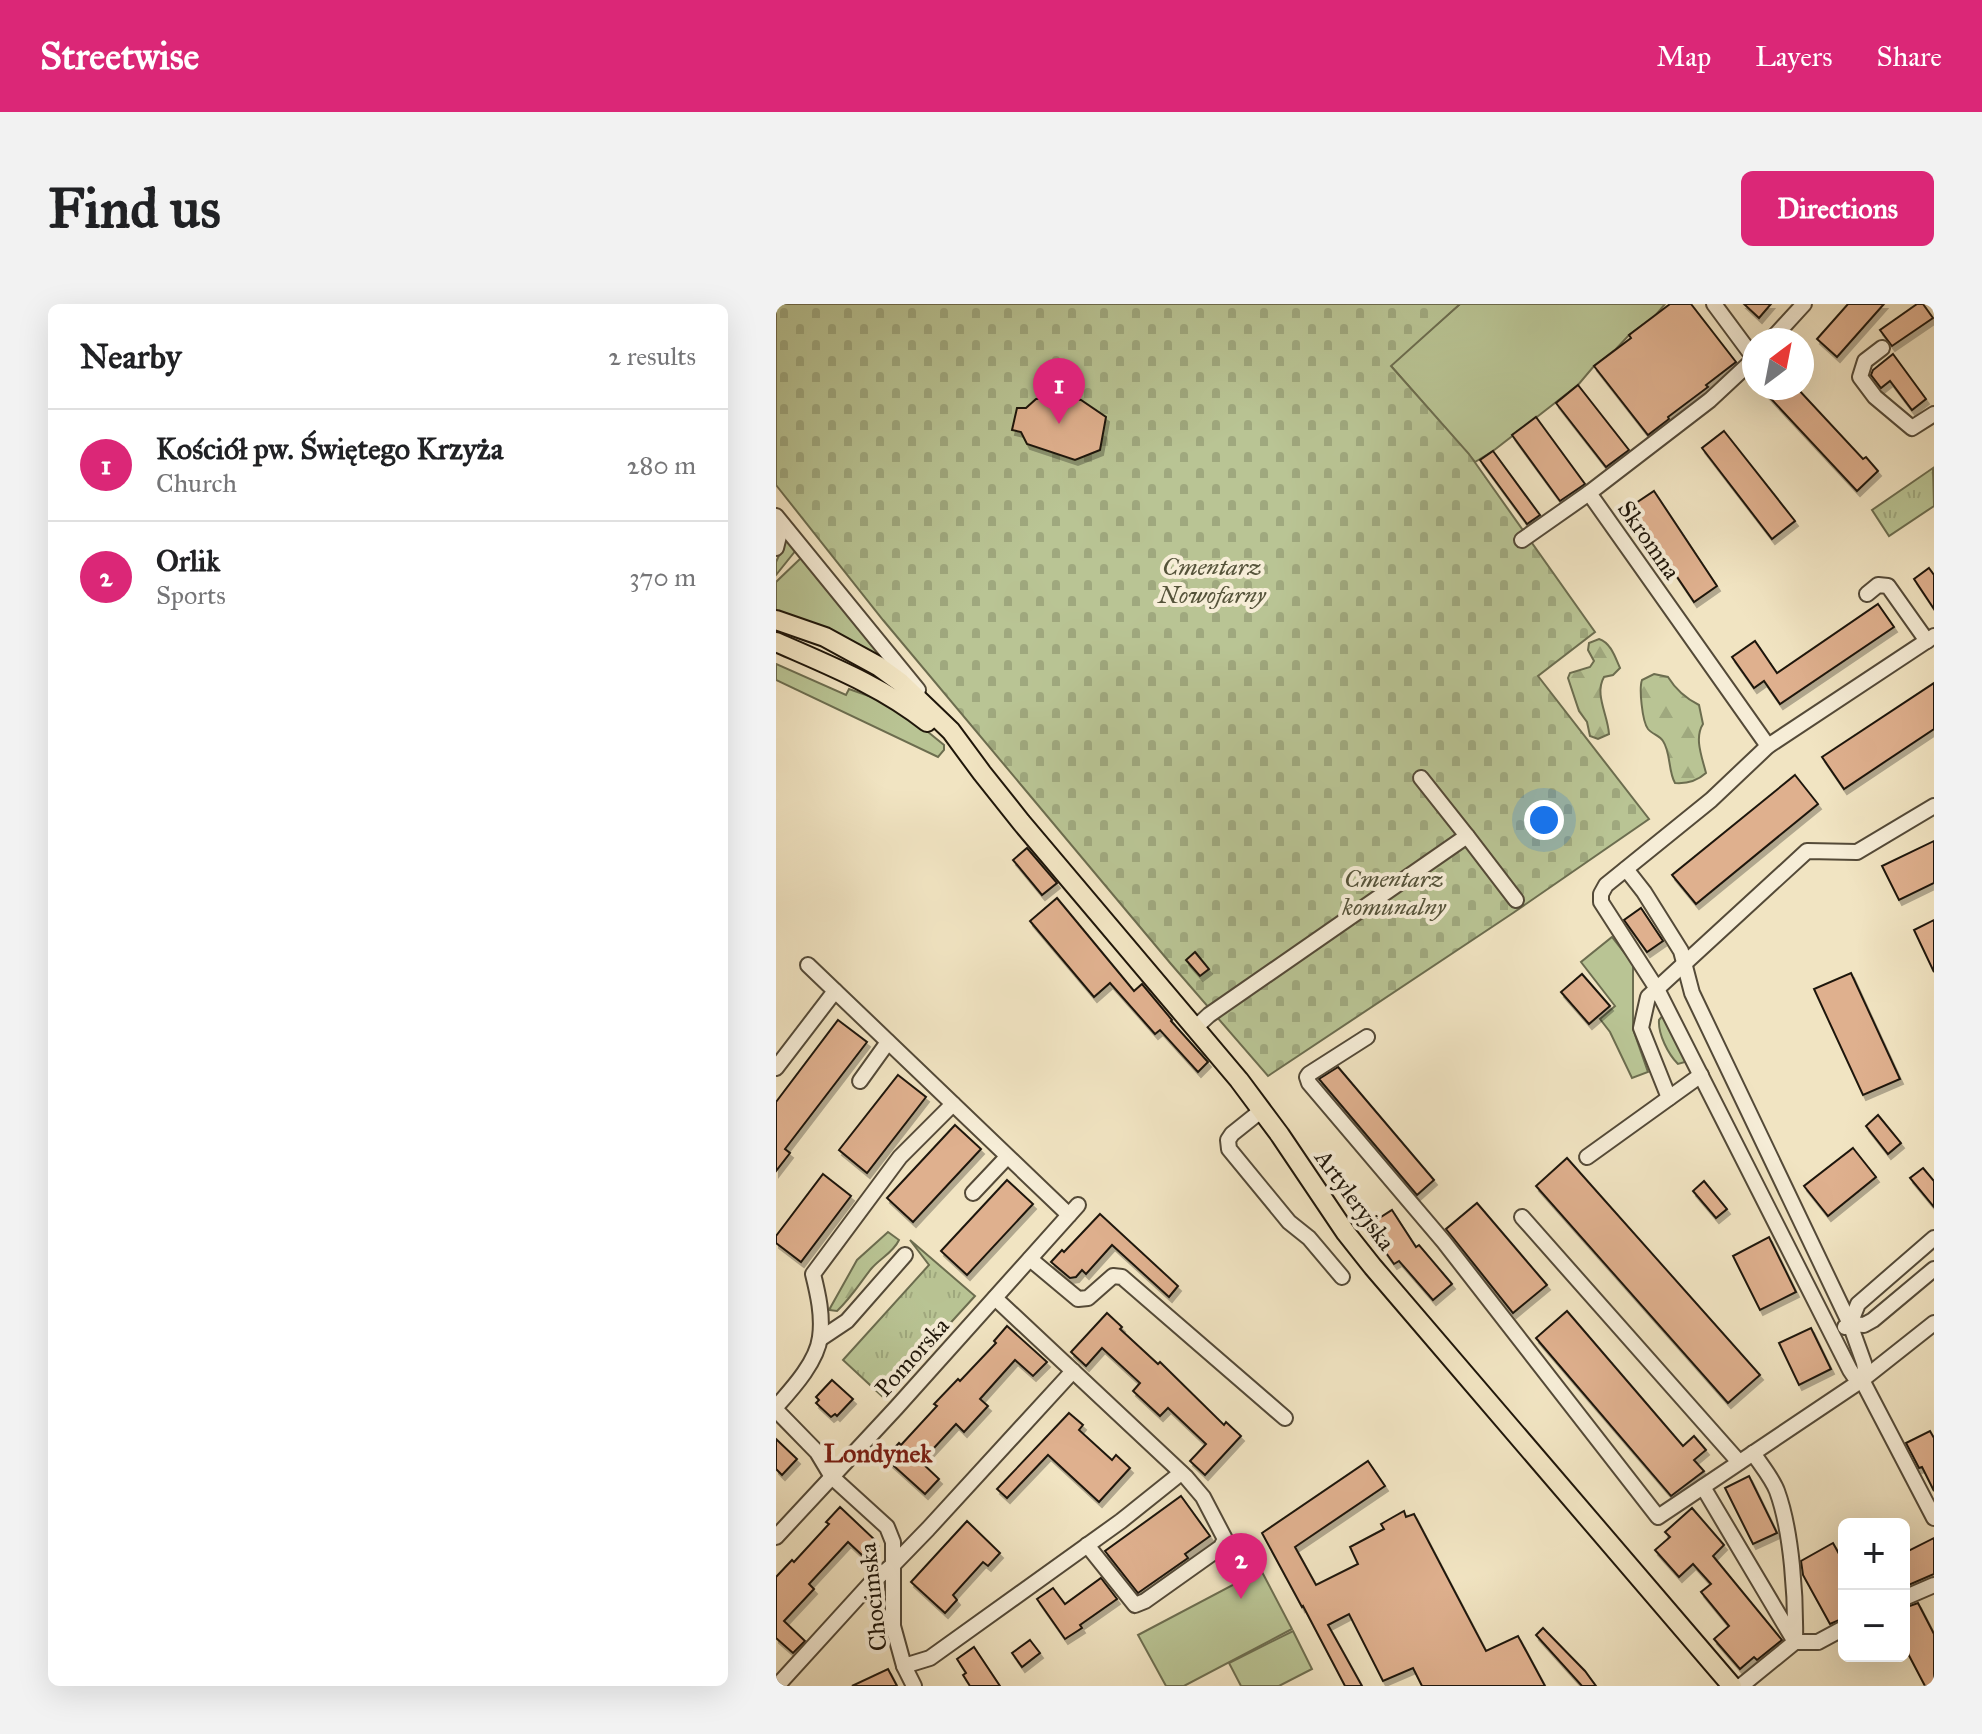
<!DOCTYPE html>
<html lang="en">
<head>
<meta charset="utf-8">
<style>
	:root { --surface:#fff; --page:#f2f2f2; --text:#202124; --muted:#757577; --line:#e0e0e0; --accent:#db2777 }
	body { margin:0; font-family:"IM FELL Great Primer",serif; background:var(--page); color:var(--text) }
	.controls { position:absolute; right:24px; bottom:24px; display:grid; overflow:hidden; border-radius:12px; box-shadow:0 8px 32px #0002 }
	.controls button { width:72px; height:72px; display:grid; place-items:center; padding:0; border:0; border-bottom:2px solid var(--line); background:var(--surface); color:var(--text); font:40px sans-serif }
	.compass { position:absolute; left:966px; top:24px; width:72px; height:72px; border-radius:50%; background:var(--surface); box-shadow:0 8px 32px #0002; rotate:32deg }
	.you { position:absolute; left:768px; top:516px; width:28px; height:28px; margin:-20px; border:6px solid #fff; border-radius:50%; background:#1a73e8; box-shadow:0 0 0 12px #1a73e833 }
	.badge { display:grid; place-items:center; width:52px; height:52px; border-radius:50%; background:var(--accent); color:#fff; font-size:26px; font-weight:700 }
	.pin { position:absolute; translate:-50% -66px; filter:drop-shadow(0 2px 4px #0008) }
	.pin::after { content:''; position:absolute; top:42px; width:28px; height:24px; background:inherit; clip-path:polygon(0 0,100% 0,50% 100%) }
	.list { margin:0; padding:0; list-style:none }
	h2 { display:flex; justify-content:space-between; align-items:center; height:104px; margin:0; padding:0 32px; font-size:34px }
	h2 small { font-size:26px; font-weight:400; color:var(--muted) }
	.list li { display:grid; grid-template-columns:52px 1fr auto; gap:24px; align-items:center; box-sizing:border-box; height:112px; padding:0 32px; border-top:2px solid var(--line) }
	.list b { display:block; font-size:30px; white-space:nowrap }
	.list p { margin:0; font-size:26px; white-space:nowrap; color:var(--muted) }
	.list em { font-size:26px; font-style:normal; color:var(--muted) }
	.map { position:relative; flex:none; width:1158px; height:1382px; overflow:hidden; border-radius:12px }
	header { display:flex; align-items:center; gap:48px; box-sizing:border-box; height:112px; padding:0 40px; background:var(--accent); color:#fff }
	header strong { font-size:38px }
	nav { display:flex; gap:44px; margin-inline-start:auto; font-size:28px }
	.intro { display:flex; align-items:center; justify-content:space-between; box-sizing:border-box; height:192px; padding:0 48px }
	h1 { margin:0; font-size:56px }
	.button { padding:20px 36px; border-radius:12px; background:var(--accent); color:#fff; font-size:28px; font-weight:700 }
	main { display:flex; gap:48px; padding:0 48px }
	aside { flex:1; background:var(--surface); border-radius:12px; box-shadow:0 8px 32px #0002 }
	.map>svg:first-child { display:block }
	.grass { fill:#b9c494; stroke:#6c6d4f; stroke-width:2 }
	.forest { fill:url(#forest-firs); stroke:#6c6d4f; stroke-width:2 }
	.cemetery { fill:url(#cemetery-stones); stroke:#6c6d4f; stroke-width:2 }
	.park { fill:url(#park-tufts); stroke:#6c6d4f; stroke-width:2 }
	.building { fill:#dfb08e; stroke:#1f160a; stroke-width:2; filter:url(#shadow) }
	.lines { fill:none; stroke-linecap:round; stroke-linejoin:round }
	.minor-casing { stroke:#544a38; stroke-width:18 }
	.major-casing { stroke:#1f160a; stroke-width:22 }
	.minor { stroke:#f6edd7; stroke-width:14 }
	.major { stroke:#f1e4c2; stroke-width:18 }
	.labels { text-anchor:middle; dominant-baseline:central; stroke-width:8; stroke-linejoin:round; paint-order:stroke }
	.street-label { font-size:24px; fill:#1f160a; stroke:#f6edd7 }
	.park-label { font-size:24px; font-style:italic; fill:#55533a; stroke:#f6edd7 }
	.neighbourhood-label { font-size:26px; font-weight:bold; fill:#7a1f14; stroke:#f6edd7 }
</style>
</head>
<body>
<header>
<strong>Streetwise</strong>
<nav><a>Map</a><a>Layers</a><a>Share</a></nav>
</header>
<div class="intro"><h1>Find us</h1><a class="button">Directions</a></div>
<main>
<aside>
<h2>Nearby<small>2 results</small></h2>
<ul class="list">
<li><span class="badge">1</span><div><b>Kościół pw. Świętego Krzyża</b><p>Church</p></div><em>280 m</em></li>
<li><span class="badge">2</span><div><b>Orlik</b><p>Sports</p></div><em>370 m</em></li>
</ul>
</aside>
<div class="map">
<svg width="1158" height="1382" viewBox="0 0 1158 1382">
	<defs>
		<pattern id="forest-firs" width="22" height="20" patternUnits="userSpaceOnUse" patternTransform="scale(2)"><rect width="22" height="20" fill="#b9c494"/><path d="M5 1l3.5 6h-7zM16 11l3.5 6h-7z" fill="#9fa87e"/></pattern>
		<pattern id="cemetery-stones" width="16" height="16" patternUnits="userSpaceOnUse" patternTransform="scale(2)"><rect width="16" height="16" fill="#b9c494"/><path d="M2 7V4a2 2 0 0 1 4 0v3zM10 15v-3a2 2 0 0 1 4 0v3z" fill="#9fa87e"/></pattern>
		<pattern id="park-tufts" width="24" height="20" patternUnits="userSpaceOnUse" patternTransform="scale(2)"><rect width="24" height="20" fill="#b9c494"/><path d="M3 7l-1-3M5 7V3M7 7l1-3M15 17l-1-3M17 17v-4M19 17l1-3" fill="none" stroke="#9fa87e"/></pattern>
		<filter id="shadow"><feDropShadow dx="3" dy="5" stdDeviation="0" flood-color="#0004"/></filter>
	</defs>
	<rect width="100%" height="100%" fill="#f1e4c2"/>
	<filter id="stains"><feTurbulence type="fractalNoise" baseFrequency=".0025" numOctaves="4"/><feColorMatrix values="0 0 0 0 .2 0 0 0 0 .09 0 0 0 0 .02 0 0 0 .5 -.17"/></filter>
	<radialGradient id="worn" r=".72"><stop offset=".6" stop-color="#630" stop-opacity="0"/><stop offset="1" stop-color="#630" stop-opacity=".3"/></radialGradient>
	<!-- grass -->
	<g class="grass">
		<polygon points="684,0 889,0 879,12 853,31 840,45 818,62 802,81 717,147 699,158 614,61"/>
		<polygon points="11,234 20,246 0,271 0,258"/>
		<polygon points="26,253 111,359 0,309 0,278"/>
		<polygon points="0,360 70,391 73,385 104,396 141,419 168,441 168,446 162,453 0,376"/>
		<polygon points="836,633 857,660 857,725 872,768 856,774 834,728 824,715 839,702 805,658"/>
		<path d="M 888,710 L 911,751 L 909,758 L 902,760 C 892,750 882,730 883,716 Z"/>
		<polygon points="485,1266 516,1325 408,1382 390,1382 362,1331"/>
		<polygon points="517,1327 536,1365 503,1382 465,1382 453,1359"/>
	</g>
	<!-- forest -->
	<g class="forest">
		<path d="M 823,335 C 835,339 839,353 844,364 L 837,371 L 828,373 C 818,390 832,411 833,430 L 822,435 L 814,432 L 811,418 L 803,407 L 792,374 L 794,369 L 814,363 L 818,357 L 812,346 L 813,339 Z"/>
		<path d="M 878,370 L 892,373 C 900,386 909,394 923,401 L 927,420 C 918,434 926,453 930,469 C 921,477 912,480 899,479 C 892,467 895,449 887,437 C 884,432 876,430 872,425 C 866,417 863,384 866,376 Z"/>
		<path d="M 112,928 L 123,936 C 117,949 104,954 95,965 C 84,979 75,994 61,1007 L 53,1006 L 81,956 Z"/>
	</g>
	<!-- cemetery -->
	<polygon class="cemetery" points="7,0 684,0 615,62 693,150 819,328 762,372 873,515 737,609 492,772 395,660 107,316 0,181 0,3"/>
	<!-- park -->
	<g class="park">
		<polygon points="1157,164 1158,202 1113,232 1096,206"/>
		<polygon points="134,936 199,992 107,1093 67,1056 153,961"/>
	</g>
	<!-- building -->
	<g class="building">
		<polygon points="894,0 915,0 960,58 930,81 932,83 892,113 893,115 872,131 818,62 855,34 853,31"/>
		<polygon points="968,0 995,0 983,14"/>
		<polygon points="1072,0 1108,0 1061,53 1041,35"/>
		<polygon points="1141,0 1147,0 1157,14 1116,42 1104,26"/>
		<polygon points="1117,50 1150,95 1136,106 1114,77 1105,84 1095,71 1097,66"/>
		<polygon points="802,81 853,146 830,163 780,99"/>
		<polygon points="985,84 1021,84 1087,155 1090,153 1102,167 1081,187"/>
		<polygon points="284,93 305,96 330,113 324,146 299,156 251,140 245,128 236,126 241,104 250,104 260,95"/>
		<polygon points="760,113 809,180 784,197 736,131"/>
		<polygon points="948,127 1019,217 996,235 926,144"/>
		<polygon points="717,147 764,211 751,220 704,156"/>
		<polygon points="878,187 941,282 918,298 854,203"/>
		<polygon points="1153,264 1158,271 1158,305 1138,275"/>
		<polygon points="1102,300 1118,323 1004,400 988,377 978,384 956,353 979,337 1001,369"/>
		<polygon points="1158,379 1158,425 1068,485 1046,453"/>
		<polygon points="1019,471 1042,500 920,600 896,571"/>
		<polygon points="1158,537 1158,579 1123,596 1106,562"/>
		<polygon points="251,544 281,579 266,591 237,556"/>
		<polygon points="281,594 358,687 366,680 396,716 395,717 432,758 422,768 384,726 379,730 334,679 318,693 254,617"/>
		<polygon points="865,604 887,637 871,648 848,616"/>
		<polygon points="1158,616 1158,668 1138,626"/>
		<polygon points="419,648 433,665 424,672 410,656"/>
		<polygon points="1075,669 1124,775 1087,791 1038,685"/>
		<polygon points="806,670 834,702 813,720 785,688"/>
		<polygon points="62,716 91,738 9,845 14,849 0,867 0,798"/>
		<polygon points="562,763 658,876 641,891 543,775"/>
		<polygon points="122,771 150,793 91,869 63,846"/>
		<polygon points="1102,811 1125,839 1112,850 1090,822"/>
		<polygon points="179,821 205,845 137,918 111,894"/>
		<polygon points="1077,844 1100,873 1052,912 1028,882"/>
		<polygon points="791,854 984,1071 952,1099 760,882"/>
		<polygon points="1147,864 1158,877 1158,903 1134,874"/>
		<polygon points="47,870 75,892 25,958 0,939 0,932"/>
		<polygon points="231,876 257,900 191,971 165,947"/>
		<polygon points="928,877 951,905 940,914 917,887"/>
		<polygon points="701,899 771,981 737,1009 670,925"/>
		<polygon points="616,906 640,943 643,941 676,980 657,996 623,957 618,960 591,922"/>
		<polygon points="324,910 402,982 393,993 336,941 310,970 306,966 300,973 294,974 275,958 286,946 288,948"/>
		<polygon points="993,933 1020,988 984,1006 957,952"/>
		<polygon points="791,1007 907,1142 918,1132 930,1146 918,1156 928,1167 895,1192 760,1034"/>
		<polygon points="331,1009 346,1023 344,1025 382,1060 384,1058 448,1121 450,1118 465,1132 429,1171 414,1157 430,1140 392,1104 384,1112 357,1087 364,1079 326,1044 310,1062 295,1048"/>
		<polygon points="231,1022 271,1058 257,1072 239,1056 204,1095 212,1102 188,1128 180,1120 145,1158 163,1175 149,1190 109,1154 123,1139 125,1141 161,1102 158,1100 182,1075 184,1077 220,1039 218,1037"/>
		<polygon points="1035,1024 1055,1065 1023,1081 1003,1039"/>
		<polygon points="56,1076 77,1095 61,1112 59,1110 55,1113 40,1099 43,1096 40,1093"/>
		<polygon points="293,1109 307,1121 303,1126 336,1156 340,1151 354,1164 323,1198 272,1151 231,1194 221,1185"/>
		<polygon points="1154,1127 1158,1134 1158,1187 1146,1163 1143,1164 1130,1139"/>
		<polygon points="0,1135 21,1155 6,1171 0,1165"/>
		<polygon points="592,1157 609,1182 519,1243 540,1281 582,1260 574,1243 608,1225 605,1220 628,1207 630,1213 638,1210 710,1347 742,1332 769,1382 646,1382 637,1364 607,1377 573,1310 552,1321 586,1382 569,1382 527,1302 526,1303 486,1229"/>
		<polygon points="973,1172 1001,1229 977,1240 949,1184"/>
		<polygon points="405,1192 434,1232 409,1250 412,1254 362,1289 329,1247"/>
		<polygon points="64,1203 100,1237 87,1252 72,1238 33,1280 38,1285 8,1317 29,1337 17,1349 0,1334 0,1273 16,1256 18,1258 53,1220 50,1218"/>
		<polygon points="916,1204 948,1241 937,1252 1006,1336 981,1356 978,1353 964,1365 938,1335 953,1322 925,1288 935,1280 917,1260 903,1273 879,1246 894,1233 889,1228"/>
		<polygon points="191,1217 224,1249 212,1262 207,1258 177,1291 181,1296 169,1309 135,1278"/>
		<polygon points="1158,1234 1158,1270 1128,1283 1128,1249"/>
		<polygon points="1057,1239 1068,1259 1068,1314 1054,1320 1027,1271 1025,1257"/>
		<polygon points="325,1274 341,1295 304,1321 306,1324 289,1335 261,1295 277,1284 289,1300"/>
		<polygon points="1142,1299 1158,1330 1158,1382 1149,1382 1128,1342 1128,1304"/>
		<polygon points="767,1324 809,1367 820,1382 806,1382 760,1331"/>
		<polygon points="254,1336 264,1349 246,1363 236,1349"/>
		<polygon points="198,1343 224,1382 194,1382 187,1371 190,1369 181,1355"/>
		<polygon points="112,1365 121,1382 76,1382"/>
	</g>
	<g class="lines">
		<!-- minor casing -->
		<g class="minor-casing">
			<g id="minor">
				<polyline points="938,0 978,54"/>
				<polyline points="995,36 1028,0"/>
				<polyline points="1106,44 1089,57 1084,73 1099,93 1136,124 1158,110"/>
				<polyline points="978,55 934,96 813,189 992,442"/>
				<polyline points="0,212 142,386"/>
				<polyline points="746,236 813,189"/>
				<polyline points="0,244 4,228 0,213"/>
				<polyline points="1091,290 1102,281 1112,282 1151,337"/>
				<polyline points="1158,332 992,442 935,496 830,581 825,590 825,598 881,685 1074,1066 1078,1072 1086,1076 1158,1214"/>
				<polyline points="645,474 691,532"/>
				<polyline points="850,565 868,588 905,647 916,689 1074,1020 1088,1059 1089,1065 1086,1076"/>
				<polyline points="32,661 293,911"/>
				<polyline points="420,723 433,711 691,532 740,596"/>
				<polyline points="591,733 533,770 531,773 533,779 668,938 882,1213 1086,1076 1158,1019"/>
				<polyline points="0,764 59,687"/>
				<polyline points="84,777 112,738"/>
				<polyline points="893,794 865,724 872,693 1031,547 1081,548 1158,502"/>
				<polyline points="486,806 456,830 452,836 453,845 513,918 533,934 566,973"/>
				<polyline points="811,853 925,771"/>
				<polyline points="197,889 231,853"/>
				<polyline points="746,913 963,1158"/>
				<polyline points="254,955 302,995 312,994 337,972 346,973 509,1114"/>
				<polyline points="219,994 410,1173 427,1193 449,1235 445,1243 369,1297 359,1301 311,1241"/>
				<polyline points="1074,1020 1088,1021 1097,1016 1158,965"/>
				<polyline points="1069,1023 1074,1020 1082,1000 1158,934"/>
				<polyline points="44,1035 71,1017 129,951"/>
				<path d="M 0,1103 C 16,1085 41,1058 44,1033 C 47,1012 42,990 37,970 L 124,853 L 177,800"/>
				<polyline points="0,1106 41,1148 56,1173 111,1223 117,1238 117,1322 128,1362 138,1382"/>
				<polyline points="927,1183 1019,1338 1042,1338 1068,1324"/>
				<polyline points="0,1233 120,1104 302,901"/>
				<polyline points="1128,1294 1158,1281"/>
				<polyline points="128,1362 154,1354 345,1217 405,1169"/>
				<polyline points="1,1382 94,1280 119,1259 152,1225 297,1067"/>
				<path d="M 965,1382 L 1019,1338 C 1020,1295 1016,1228 1001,1187 C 996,1174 985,1161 977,1149"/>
			</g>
		</g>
		<!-- major casing -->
		<g class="major-casing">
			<g id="major">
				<polyline points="0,316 49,333 102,362 124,378 175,427 206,469 245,518 463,776 504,831 570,929 597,963 956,1382"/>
				<path d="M 0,338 C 52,361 106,382 151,418"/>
			</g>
		</g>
		<!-- minor -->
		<use href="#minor" class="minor"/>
		<!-- major -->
		<use href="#major" class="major"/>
	</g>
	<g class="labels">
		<!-- street labels -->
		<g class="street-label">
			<text transform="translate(873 236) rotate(55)">Skromna</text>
			<text transform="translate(579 896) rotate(54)">Artyleryjska</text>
			<text transform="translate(136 1053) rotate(-48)">Pomorska</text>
			<text transform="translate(97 1293) rotate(-96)">Chocimska</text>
		</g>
		<!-- park labels -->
		<g class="park-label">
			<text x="436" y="263">Cmentarz<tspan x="436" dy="28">Nowofarny</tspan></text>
			<text x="618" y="575">Cmentarz<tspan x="618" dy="28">komunalny</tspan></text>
		</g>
		<!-- neighbourhood labels -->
		<g class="neighbourhood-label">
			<text x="102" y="1149">Londynek</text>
		</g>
	</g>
	<rect width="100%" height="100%" filter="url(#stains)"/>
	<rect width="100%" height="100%" fill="url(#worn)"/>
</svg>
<div class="controls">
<button>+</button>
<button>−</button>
</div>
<svg class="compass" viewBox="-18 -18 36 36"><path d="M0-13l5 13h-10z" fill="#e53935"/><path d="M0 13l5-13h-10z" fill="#757577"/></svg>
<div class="you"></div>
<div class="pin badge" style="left:283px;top:120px">1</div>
<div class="pin badge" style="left:465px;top:1295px">2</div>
</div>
</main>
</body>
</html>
